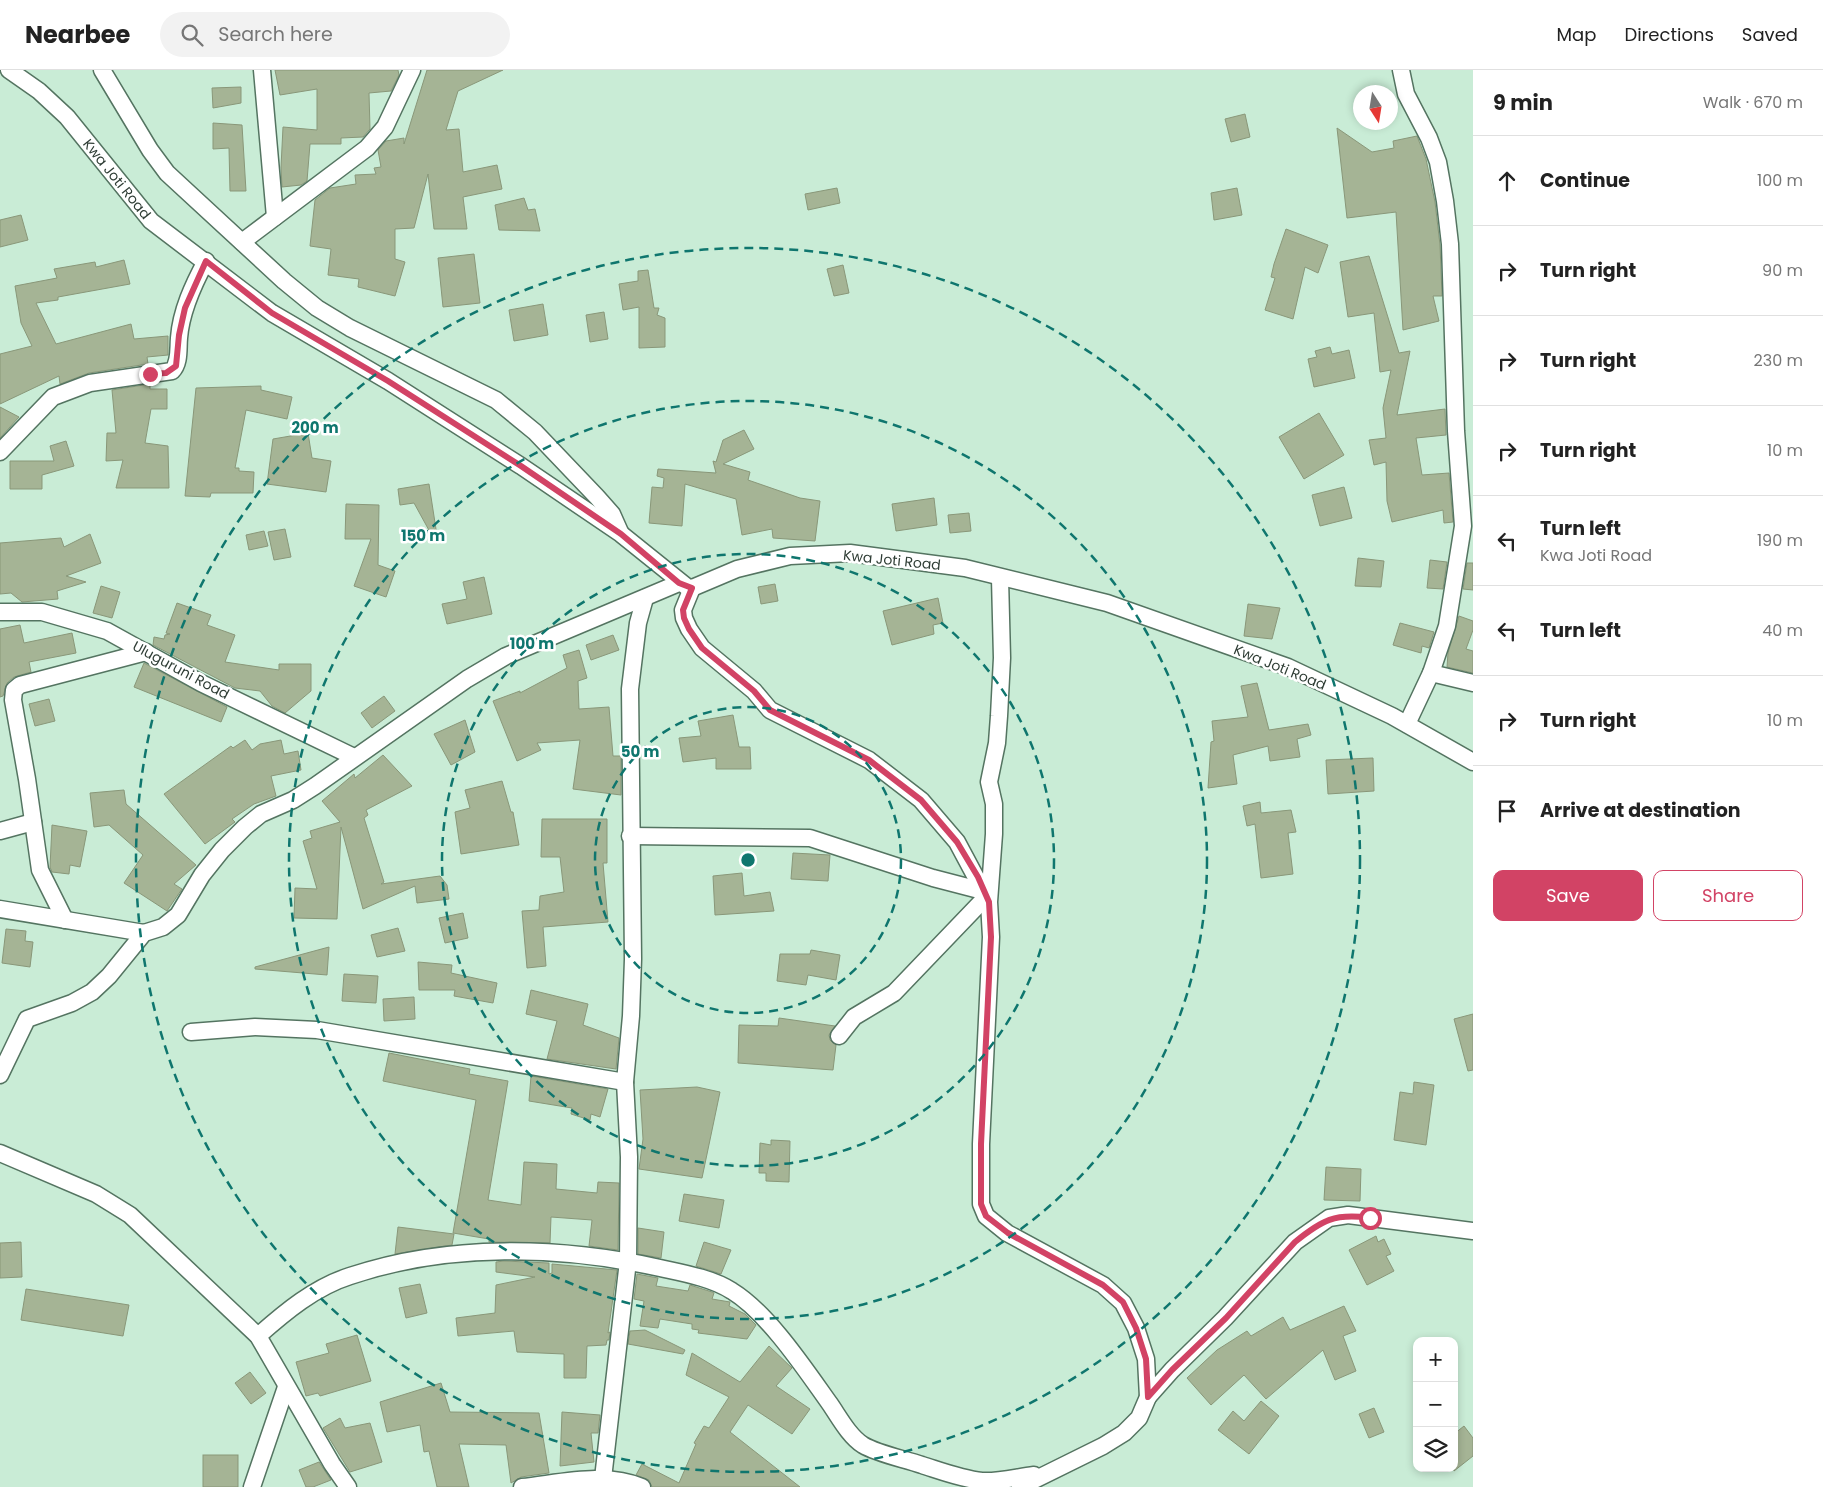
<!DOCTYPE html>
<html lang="en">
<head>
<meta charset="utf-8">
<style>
	:root { --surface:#fff; --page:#f2f2f2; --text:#222; --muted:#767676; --line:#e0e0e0; --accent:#d24365 }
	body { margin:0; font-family:Poppins,sans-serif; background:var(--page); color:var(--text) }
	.controls { position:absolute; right:15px; bottom:15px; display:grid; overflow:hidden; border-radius:10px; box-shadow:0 2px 8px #0003 }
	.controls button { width:45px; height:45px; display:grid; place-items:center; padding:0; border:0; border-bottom:1px solid var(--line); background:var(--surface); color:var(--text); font:25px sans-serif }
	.compass { position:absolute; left:1353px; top:15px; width:45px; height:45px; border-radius:50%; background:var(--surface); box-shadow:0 2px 8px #0003; rotate:168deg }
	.stop { position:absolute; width:15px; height:15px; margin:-11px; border:4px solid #d24365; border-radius:50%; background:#fff }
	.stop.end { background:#d24365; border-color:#fff; box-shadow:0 1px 5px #0008 }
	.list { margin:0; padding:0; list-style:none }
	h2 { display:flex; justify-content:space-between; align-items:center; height:65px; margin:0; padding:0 20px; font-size:21px }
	h2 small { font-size:16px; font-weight:400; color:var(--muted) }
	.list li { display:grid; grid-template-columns:32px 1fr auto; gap:15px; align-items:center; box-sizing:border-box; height:90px; padding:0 20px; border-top:1px solid var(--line) }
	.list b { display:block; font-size:19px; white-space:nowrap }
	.list p { margin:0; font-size:16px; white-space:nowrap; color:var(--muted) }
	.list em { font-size:16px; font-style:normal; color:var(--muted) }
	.actions { display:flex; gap:10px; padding:15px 20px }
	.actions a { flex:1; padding:11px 0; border:1px solid var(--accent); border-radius:10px; text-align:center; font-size:18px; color:var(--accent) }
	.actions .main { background:var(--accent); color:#fff }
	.icon { flex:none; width:28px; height:28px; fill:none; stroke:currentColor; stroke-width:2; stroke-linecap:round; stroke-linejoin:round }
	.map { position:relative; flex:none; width:1473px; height:1417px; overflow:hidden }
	header { display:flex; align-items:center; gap:30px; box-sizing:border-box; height:70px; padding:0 25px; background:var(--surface); border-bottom:1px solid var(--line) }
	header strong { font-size:24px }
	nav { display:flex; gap:28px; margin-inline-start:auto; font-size:18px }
	.search { width:350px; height:45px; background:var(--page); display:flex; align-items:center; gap:12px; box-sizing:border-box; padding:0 18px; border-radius:28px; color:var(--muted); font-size:19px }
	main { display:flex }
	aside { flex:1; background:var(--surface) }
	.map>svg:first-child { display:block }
	.building { fill:#a5b495; stroke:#899779 }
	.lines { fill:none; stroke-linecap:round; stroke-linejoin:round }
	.street-casing { stroke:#547461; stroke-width:19 }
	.street { stroke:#fff; stroke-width:16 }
	.route { stroke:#d24365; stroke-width:6 }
	.ring { fill:none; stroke:#0f766e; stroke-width:2.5; stroke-dasharray:9 6 }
	.labels { text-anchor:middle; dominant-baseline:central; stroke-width:5; stroke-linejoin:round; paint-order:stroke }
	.street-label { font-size:14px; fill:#2f3d35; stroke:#fff }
	.centre { fill:#0f766e; stroke:#fff; stroke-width:2.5 }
	.ring-label { font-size:15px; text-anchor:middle; font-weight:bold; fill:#0f766e; stroke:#fff; stroke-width:5; stroke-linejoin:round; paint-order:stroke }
</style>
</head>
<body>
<header>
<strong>Nearbee</strong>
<div class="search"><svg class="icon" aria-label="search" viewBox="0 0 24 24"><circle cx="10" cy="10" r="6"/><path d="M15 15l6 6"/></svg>Search here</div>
<nav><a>Map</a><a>Directions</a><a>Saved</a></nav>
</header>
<main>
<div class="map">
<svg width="1473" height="1417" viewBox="0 0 1473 1417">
	<rect width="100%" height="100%" fill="#c9ecd6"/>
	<!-- building -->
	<g class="building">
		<polygon points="275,0 398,0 399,5 391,21 369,23 370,59 363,67 341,68 341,74 310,74 307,111 301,115 282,117 281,97 283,57 317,60 317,19 280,25"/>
		<polygon points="427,0 503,0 458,21 446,60 459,59 463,102 497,95 502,119 463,127 467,159 434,159 428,104 414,158 395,159 395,189 405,192 395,226 358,217 359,209 328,205 331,179 310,176 315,130 330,118 356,114 355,105 376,104 374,98 381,97 378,80 386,71 404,68 404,74"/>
		<polygon points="241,17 241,33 213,38 212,18"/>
		<polygon points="1245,44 1250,67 1231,72 1225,49"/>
		<polygon points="213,53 242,55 246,121 230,121 229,78 213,79"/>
		<polygon points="1337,58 1372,82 1394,78 1393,71 1417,66 1426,89 1435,132 1440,175 1442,226 1433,226 1439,251 1403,260 1396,142 1347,148"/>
		<polygon points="837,118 840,133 808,140 805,124"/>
		<polygon points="1237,118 1242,145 1214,150 1211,123"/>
		<polygon points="524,128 528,140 535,139 540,161 499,160 495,135"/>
		<polygon points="21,145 28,170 0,177 0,150"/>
		<polygon points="1286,159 1328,175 1318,203 1305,197 1293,249 1265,240 1275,208 1271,207 1274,194"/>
		<polygon points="474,184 480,233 443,237 438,188"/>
		<polygon points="1369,186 1399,283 1410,281 1397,345 1445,339 1446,365 1416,368 1422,405 1449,403 1453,452 1444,453 1443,440 1392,452 1387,431 1386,392 1374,395 1369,370 1386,368 1383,338 1391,300 1380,302 1374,243 1348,247 1340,192"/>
		<polygon points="124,190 130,214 58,227 58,230 36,233 56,274 131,254 134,269 168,266 168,285 147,287 148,294 89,303 60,314 59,306 0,334 0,284 32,276 21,253 15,216 57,208 54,199 95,192 96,197"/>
		<polygon points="843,195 849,223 834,226 827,199"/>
		<polygon points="648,200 654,238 659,238 657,245 665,248 665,277 639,278 639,237 623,240 619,214 638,211 638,201"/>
		<polygon points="543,234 548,265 514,271 509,240"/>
		<polygon points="604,242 608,269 590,272 586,245"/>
		<polygon points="1330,277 1332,284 1349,280 1355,308 1314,317 1308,289 1317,287 1315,281"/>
		<polygon points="150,314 150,319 167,319 167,339 151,339 145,373 168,376 169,418 116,418 123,390 106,391 107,363 116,363 112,320"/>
		<polygon points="261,316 261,320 292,327 287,349 246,340 235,398 239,398 239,401 254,402 253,423 211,423 210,427 185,426 196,318"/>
		<polygon points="0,337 19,347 0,368"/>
		<polygon points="1319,343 1344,385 1304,409 1279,367"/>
		<polygon points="744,360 754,379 723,394 750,402 748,410 800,428 820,431 815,471 773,468 772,459 742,465 736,429 685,414 682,456 649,453 652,417 663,418 664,408 657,406 658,399 716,403 713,391 716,392 723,370"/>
		<polygon points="308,363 312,388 331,391 326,422 267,414 273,369"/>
		<polygon points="66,371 74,396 42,405 42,419 10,419 10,391 54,391 50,376"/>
		<polygon points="429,414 438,472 436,473 414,433 400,435 398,419"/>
		<polygon points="1344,417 1352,448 1320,456 1312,425"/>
		<polygon points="934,428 937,455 896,461 892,434"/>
		<polygon points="346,434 379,435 378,495 395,501 386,527 354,516 371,469 345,469"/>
		<polygon points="969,443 971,461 950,463 948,445"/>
		<polygon points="285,459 291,487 274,490 268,462"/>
		<polygon points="264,461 268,476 249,480 246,465"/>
		<polygon points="90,464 101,493 66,506 86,512 57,521 58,529 22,532 11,523 0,524 0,473 61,468 64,477"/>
		<polygon points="1358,488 1384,491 1381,517 1355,516"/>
		<polygon points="1430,490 1447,492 1443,519 1427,518"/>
		<polygon points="1467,493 1473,493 1473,520 1463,519"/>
		<polygon points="484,507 492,544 447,554 442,534 467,529 463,512"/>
		<polygon points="775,514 778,531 761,534 758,517"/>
		<polygon points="101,516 120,522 112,548 93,543"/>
		<polygon points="938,528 943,553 933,555 934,564 892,575 883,541"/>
		<polygon points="177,533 211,545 207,555 235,565 225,592 279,600 279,594 311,594 311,621 285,643 272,636 260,621 235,618 153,575 154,567 164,569 165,565 170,564 166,563"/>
		<polygon points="1248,534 1280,538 1272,569 1244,566"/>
		<polygon points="1459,546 1473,551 1473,560 1466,579 1473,581 1473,603 1447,597 1448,583"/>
		<polygon points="1400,553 1434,562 1429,578 1422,576 1421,583 1393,575"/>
		<polygon points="20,555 24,573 72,563 76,583 29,592 31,602 14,607 7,613 3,626 0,627 0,559"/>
		<polygon points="613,565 619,580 591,590 586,575"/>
		<polygon points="579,580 587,608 578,611 579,639 609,637 613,686 621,686 621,725 573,719 580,670 537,673 541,680 517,691 493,631 520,621 520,623 567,598 563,585"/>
		<polygon points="144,593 227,637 221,652 134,617"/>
		<polygon points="1257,613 1269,660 1308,654 1311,665 1297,669 1300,687 1270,691 1268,676 1233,685 1237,714 1208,718 1211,672 1214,671 1212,651 1248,647 1241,616"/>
		<polygon points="384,626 395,641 372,658 361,643"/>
		<polygon points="49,629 55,651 35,656 29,634"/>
		<polygon points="733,645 739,677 750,677 751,699 716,699 716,688 683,692 679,668 701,666 698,651"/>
		<polygon points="465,650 475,682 451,695 434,664"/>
		<polygon points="245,670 252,680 260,674 281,670 284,684 298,681 301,700 271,706 276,726 254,734 232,749 235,752 205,774 164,724 231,676 233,678"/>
		<polygon points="383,685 412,716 366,740 368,745 364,748 384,812 381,814 440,806 447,815 449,829 417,833 415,816 363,839 341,757 337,849 294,848 295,818 317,819 303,771 312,768 310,761 340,752 322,731 354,704 355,708"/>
		<polygon points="1373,688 1374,721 1328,724 1326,690"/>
		<polygon points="502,711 511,742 513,742 519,775 461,784 455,742 470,738 465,720"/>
		<polygon points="124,720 126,734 196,795 174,814 182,819 167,841 124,813 143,785 109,755 94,757 90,723"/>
		<polygon points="1260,732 1261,743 1291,740 1296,762 1288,763 1293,804 1261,808 1255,754 1247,756 1243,736"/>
		<polygon points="542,749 607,749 607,793 603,793 608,852 543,857 546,896 527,898 522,841 539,840 540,826 564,822 560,787 541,787"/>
		<polygon points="52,755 87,761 80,797 70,795 69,804 52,802 50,797"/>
		<polygon points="793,783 830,785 828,811 791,809"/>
		<polygon points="742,803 744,826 770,822 774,841 715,845 713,806"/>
		<polygon points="463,843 468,868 445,873 439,848"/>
		<polygon points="398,858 405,881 377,887 371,865"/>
		<polygon points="6,859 26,861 25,871 33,872 30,897 2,893"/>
		<polygon points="329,877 327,905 255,899 255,897"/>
		<polygon points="811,880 840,885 836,910 808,905 806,915 777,911 780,884 810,884"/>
		<polygon points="418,892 452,895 451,903 497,913 493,933 454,926 455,920 419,920"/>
		<polygon points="344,904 378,906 376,933 342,931"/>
		<polygon points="531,920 588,934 583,955 619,968 616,999 547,989 557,951 526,944"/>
		<polygon points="414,927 415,949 384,951 383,929"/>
		<polygon points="1473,944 1473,1000 1468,1001 1454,949"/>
		<polygon points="779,948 835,956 829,965 830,970 836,975 833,1000 738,993 739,955 778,956"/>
		<polygon points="389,983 470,999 469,1004 508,1011 488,1130 521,1135 524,1092 557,1094 556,1119 597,1123 598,1112 619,1113 618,1180 589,1176 592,1150 551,1147 550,1173 489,1172 489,1169 453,1163 476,1030 383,1011"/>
		<polygon points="531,1006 608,1019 600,1047 591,1044 590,1050 571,1044 572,1038 529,1031"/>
		<polygon points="1414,1012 1434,1015 1426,1075 1394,1070 1400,1022 1413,1024"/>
		<polygon points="697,1017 720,1022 702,1108 639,1099 643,1069 640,1020"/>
		<polygon points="771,1070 790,1071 789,1112 766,1111 766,1103 759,1103 760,1073 771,1075"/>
		<polygon points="1326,1097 1361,1099 1360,1131 1324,1130"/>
		<polygon points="684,1124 724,1130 719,1158 679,1151"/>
		<polygon points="398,1157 454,1164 452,1175 395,1184"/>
		<polygon points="638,1158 664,1162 661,1188 638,1184"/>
		<polygon points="1376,1166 1378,1172 1384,1169 1391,1184 1386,1186 1394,1201 1367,1215 1349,1180"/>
		<polygon points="21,1172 22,1207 0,1208 0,1173"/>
		<polygon points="704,1172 731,1180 721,1204 696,1196"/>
		<polygon points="504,1191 549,1193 549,1204 552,1203 552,1194 617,1200 608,1263 610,1262 609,1270 607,1270 606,1275 587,1276 586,1308 564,1308 564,1284 517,1282 514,1261 458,1266 456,1248 495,1243 496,1215 535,1207 496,1202 496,1192"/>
		<polygon points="637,1204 658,1208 656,1216 688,1221 690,1215 712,1222 714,1223 712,1229 730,1232 729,1236 745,1244 756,1255 747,1269 698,1263 699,1260 692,1259 692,1254 660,1249 658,1258 640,1256 644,1231 634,1229"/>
		<polygon points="420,1214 427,1243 406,1248 399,1218"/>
		<polygon points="26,1219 129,1235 123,1266 21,1250"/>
		<polygon points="1344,1236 1356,1261 1343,1266 1356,1301 1335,1310 1323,1280 1266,1329 1244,1305 1211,1335 1187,1308 1217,1280 1247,1261 1251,1266 1283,1247 1290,1260"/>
		<polygon points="645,1260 685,1280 683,1284 628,1274 630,1261"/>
		<polygon points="357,1265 371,1311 320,1326 318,1323 306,1326 296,1292 329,1283 326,1274"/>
		<polygon points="769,1276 792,1298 776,1316 810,1339 792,1364 748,1335 730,1362 800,1417 652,1417 649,1410 636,1405 642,1394 679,1413 696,1374 694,1373 704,1356 709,1358 729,1327 686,1305 692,1283 740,1312"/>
		<polygon points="250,1302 266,1323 251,1334 235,1313"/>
		<polygon points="441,1313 450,1342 539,1343 549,1403 521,1407 511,1413 506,1375 459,1374 469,1417 437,1417 429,1381 424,1382 420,1355 387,1362 380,1332"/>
		<polygon points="1261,1331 1279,1346 1249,1384 1218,1360 1233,1341 1244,1351"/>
		<polygon points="1374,1338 1384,1362 1369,1368 1359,1344"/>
		<polygon points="562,1342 600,1345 598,1363 591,1363 594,1392 560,1396"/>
		<polygon points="340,1348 345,1358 370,1353 382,1392 350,1402 323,1358"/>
		<polygon points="1464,1356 1473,1368 1473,1386 1454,1401 1454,1364"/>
		<rect x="203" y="1385" width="35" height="32"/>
		<polygon points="319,1392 331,1410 313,1417 306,1417 299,1400"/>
	</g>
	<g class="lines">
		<!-- street casing -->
		<g class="street-casing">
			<g id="street">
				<polyline points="9,0 39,21 67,47 151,151 272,243 388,311 521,396 621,464 687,517 692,518 737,499 790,486 850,483 965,498 1107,533 1288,597 1392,646 1473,692"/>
				<polyline points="102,0 150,80 167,103 284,211 317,238 350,258 496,330 535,362 597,427 612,444 620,462"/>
				<polyline points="262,0 275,147"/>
				<polyline points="1401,0 1406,24 1429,68 1438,92 1445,131 1450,174 1456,361 1463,456 1447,556 1431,603 1407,654"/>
				<polyline points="242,172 367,78 385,57 412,0"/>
				<path d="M 0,382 L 53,327 L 90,313 L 172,301 C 180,293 178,279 179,268 C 181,241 193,215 206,191"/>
				<polyline points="1000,508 1002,588 999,646 997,673 989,712 994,734 994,764 989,832 991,867 981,1074 981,1134 986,1146 1007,1163 1103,1215 1123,1233 1136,1258 1146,1289 1148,1327 1139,1348 1124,1363 1103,1376 1020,1417"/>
				<polyline points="692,518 683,540 684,548 689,559 702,578 754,621 770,640 869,690 921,730 957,772 988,830"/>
				<polyline points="0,542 42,542 107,561 201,613 354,687"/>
				<polyline points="1431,603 1473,613"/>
				<polyline points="0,761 33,752"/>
				<polyline points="630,766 810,768 933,808 983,821"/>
				<polyline points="0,839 144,863"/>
				<polyline points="65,850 40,800 27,709 13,630 14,620 20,615 146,582"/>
				<polyline points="191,962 255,957 317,960 625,1012"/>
				<polyline points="839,966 854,947 894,923 987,826"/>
				<polyline points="0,1005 27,949 72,933 92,922 109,906 144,863 163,857 178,845 202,805 222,780 245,757 261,744 293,730 315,716 467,609 506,586 679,513"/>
				<polyline points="0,1083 96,1124 130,1145 258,1266 332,1394 348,1417"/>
				<path d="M 258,1266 C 285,1242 315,1217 350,1206 C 448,1173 560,1176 660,1198 C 683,1203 712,1208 732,1221 C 768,1243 805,1299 830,1334 C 839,1347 849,1366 863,1375 C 878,1384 905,1389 922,1395 C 941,1401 962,1409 982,1411 C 999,1412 1017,1407 1034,1405"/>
				<polyline points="1148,1327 1172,1300 1225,1248 1295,1172 1329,1148 1348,1145 1473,1161"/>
				<polyline points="252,1417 286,1317"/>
				<path d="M 522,1417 C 560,1413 605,1401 642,1417"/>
				<polyline points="602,1417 628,1191 629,1087 625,1012 631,946 633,889 630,619 638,553 645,528"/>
			</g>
		</g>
		<!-- street -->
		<use href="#street" class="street"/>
	</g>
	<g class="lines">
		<!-- route -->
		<path class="route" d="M 150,304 L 166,303 L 176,296 L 179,265 L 185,238 L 206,191 L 272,243 L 388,311 L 521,396 L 621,464 L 679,513 L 692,518 L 683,540 L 684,548 L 689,559 L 702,578 L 754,621 L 770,640 L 869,690 L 921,730 L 957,772 L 978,807 L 989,832 L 991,867 L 981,1074 L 981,1134 L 986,1146 L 1008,1163 L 1103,1215 L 1123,1232 L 1136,1258 L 1146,1289 L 1148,1327 L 1172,1300 L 1226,1248 L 1295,1172 C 1322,1150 1335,1143 1370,1148"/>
	</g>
	<!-- distance rings -->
	<g class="ring">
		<circle cx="748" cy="790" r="153"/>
		<circle cx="748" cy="790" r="306"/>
		<circle cx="748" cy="790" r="459"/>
		<circle cx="748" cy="790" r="612"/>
	</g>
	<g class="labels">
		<!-- street labels -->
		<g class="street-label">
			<text transform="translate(117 109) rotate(51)">Kwa Joti Road</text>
			<text transform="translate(892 490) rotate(6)">Kwa Joti Road</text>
			<text transform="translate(1280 597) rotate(22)">Kwa Joti Road</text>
			<text transform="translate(181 600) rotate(28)">Uluguruni Road</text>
		</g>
	</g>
	<circle cx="748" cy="790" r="8" class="centre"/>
	<g class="ring-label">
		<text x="315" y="363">200 m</text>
		<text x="423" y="471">150 m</text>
		<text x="532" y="579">100 m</text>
		<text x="640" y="687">50 m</text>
	</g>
</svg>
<div class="controls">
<button>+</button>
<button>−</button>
<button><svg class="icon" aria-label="layers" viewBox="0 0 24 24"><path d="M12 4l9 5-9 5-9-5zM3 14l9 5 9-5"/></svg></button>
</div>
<svg class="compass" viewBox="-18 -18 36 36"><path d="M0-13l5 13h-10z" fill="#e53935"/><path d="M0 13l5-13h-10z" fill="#767676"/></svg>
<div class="stop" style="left:1370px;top:1148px"></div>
<div class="stop end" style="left:150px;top:304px"></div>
</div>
<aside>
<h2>9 min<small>Walk · 670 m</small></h2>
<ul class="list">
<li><svg class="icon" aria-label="ahead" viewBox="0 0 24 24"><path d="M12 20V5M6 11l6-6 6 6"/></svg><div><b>Continue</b></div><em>100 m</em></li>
<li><svg class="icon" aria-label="right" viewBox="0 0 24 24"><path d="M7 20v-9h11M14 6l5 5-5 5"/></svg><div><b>Turn right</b></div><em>90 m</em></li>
<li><svg class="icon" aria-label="right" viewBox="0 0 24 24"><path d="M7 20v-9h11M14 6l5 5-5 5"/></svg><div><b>Turn right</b></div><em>230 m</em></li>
<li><svg class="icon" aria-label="right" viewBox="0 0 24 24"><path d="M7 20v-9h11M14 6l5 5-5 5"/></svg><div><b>Turn right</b></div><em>10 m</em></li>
<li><svg class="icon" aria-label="left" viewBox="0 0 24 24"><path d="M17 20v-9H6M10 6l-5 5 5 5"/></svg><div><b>Turn left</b><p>Kwa Joti Road</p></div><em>190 m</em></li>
<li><svg class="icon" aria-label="left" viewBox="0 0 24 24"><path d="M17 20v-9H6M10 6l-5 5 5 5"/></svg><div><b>Turn left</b></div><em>40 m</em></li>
<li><svg class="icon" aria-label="right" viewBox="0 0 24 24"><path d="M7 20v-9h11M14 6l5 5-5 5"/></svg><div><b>Turn right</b></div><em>10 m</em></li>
<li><svg class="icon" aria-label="arrive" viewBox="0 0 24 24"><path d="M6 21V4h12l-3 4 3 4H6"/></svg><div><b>Arrive at destination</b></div></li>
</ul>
<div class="actions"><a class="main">Save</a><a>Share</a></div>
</aside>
</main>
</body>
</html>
